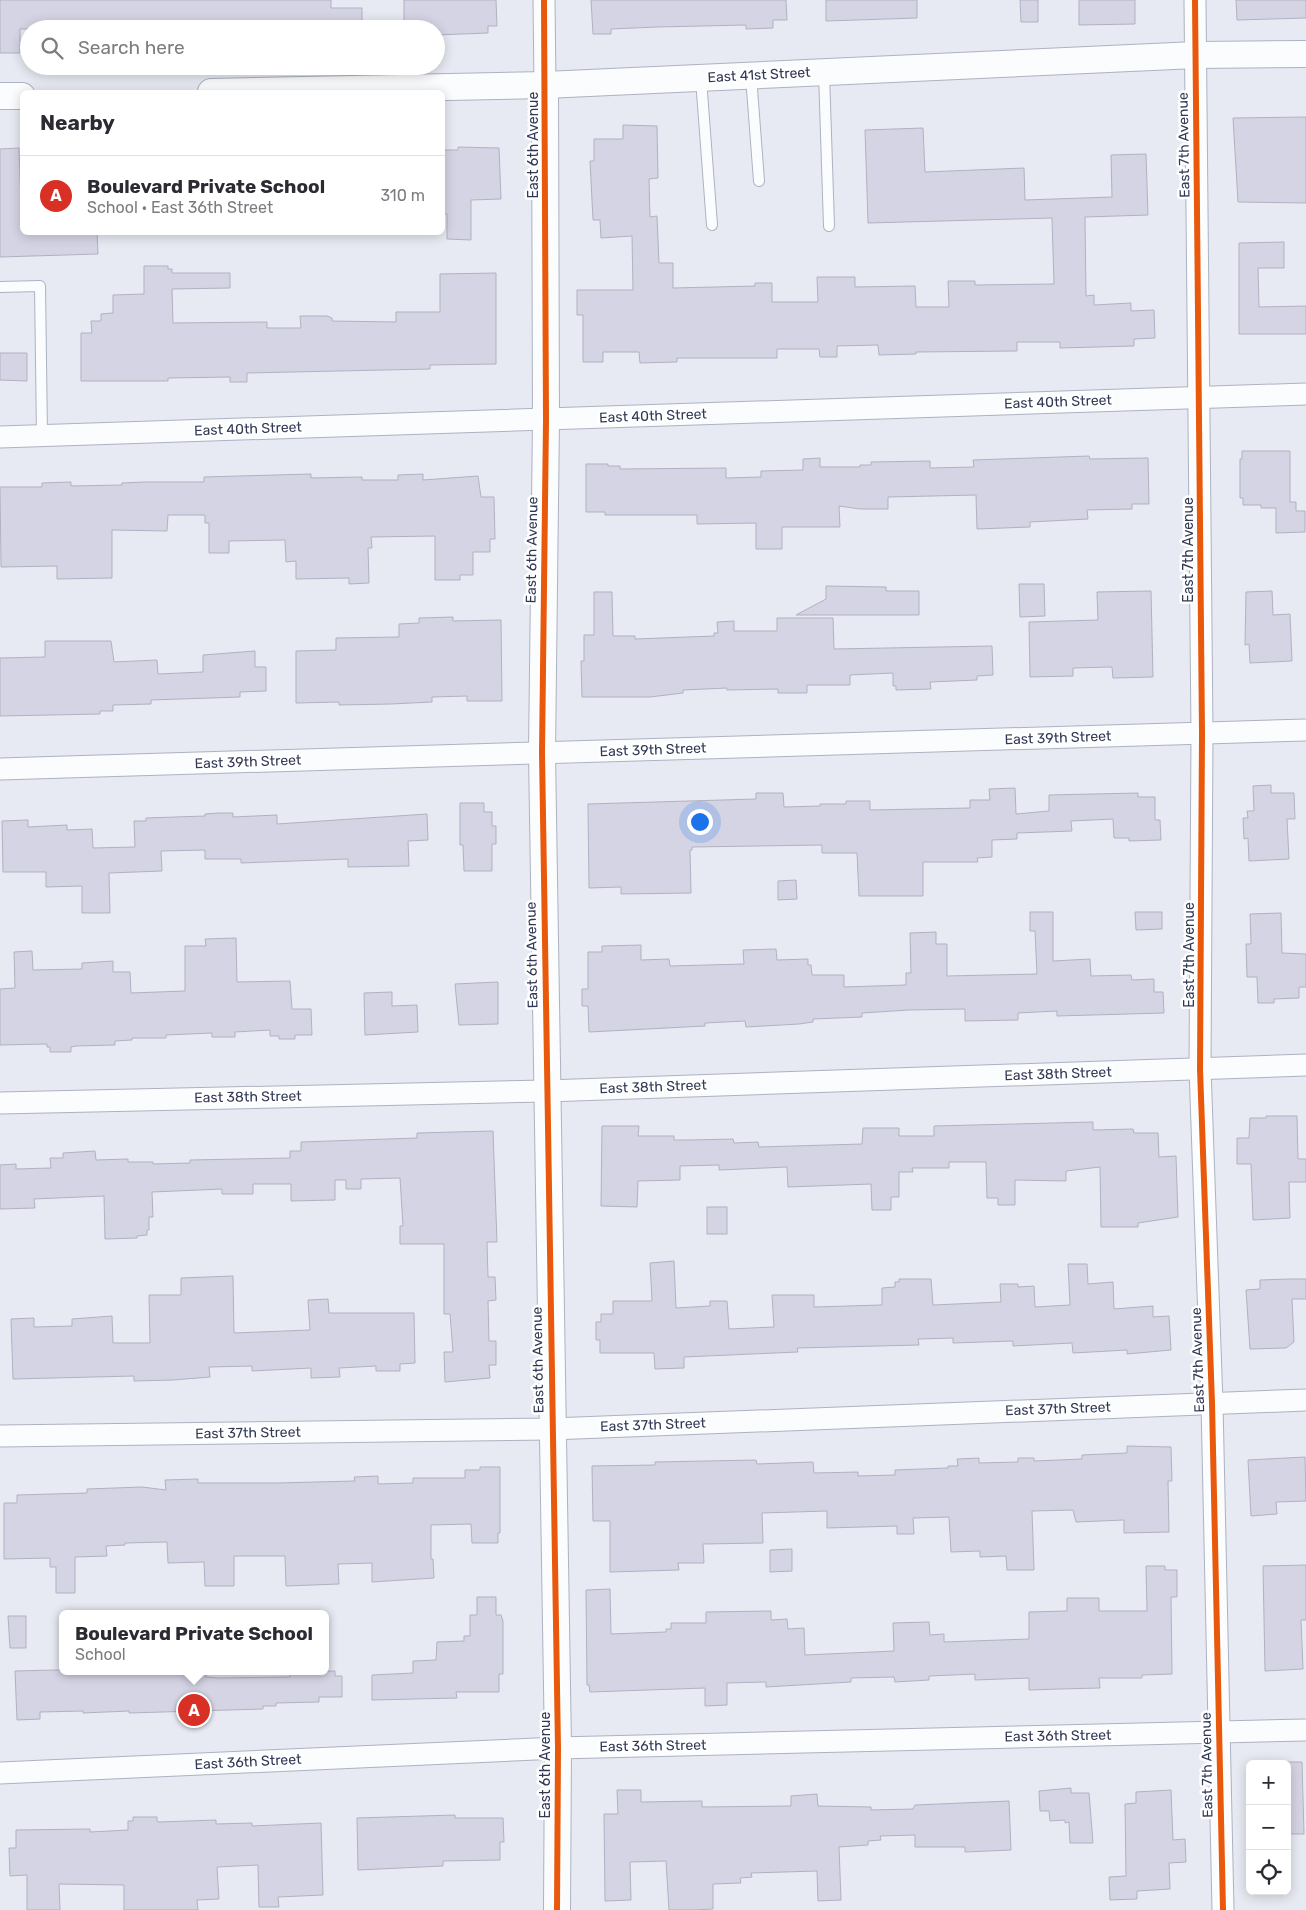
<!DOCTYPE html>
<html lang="en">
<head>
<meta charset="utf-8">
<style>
	:root { --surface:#fff; --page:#f7f7f7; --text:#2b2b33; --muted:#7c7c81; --line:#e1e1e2; --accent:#d93025 }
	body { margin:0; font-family:Rubik,sans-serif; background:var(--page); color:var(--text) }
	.controls { position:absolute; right:15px; bottom:15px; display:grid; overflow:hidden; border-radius:8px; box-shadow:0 2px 12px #0003 }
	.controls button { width:45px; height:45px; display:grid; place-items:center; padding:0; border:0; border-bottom:1px solid var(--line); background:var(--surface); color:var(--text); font:25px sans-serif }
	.you { position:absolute; left:699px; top:821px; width:18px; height:18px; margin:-12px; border:4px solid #fff; border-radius:50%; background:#1a73e8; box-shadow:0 0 0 8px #1a73e833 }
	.badge { display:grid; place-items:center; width:32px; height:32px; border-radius:50%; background:var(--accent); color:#fff; font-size:16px; font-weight:700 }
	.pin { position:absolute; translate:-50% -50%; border:2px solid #fff; box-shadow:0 1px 5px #0006 }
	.popup { position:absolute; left:59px; top:1610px; width:270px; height:65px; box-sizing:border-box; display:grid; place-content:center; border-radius:8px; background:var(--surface); filter:drop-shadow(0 1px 4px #0005); font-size:16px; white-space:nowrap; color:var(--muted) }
	.popup b { font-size:19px; color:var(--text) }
	.popup::after { content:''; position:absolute; left:50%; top:100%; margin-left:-10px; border:10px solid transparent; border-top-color:var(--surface) }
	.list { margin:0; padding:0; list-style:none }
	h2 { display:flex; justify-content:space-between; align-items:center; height:65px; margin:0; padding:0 20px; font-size:21px }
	h2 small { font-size:16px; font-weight:400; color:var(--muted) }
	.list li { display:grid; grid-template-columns:32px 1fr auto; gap:15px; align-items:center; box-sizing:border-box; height:80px; padding:0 20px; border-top:1px solid var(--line) }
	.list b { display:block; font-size:19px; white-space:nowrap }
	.list p { margin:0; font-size:16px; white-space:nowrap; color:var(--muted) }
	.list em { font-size:16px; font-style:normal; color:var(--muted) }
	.icon { flex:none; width:28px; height:28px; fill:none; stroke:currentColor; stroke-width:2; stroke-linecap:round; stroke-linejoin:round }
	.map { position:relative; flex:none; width:1306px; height:1910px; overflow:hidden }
	.search { position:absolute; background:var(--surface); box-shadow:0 2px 12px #0003; left:20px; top:20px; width:425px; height:55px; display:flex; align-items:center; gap:12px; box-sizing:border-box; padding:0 18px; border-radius:28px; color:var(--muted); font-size:19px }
	.panel { position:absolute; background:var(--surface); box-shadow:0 2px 12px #0003; left:20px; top:90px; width:425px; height:145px; border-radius:8px }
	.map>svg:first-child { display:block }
	.building { fill:#d4d4e4; stroke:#b2b1c2 }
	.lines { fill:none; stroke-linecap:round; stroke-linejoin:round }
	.service-casing { stroke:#adb2c2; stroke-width:12 }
	.minor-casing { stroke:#adb2c2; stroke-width:23 }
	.tertiary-casing { stroke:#adb2c2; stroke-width:28 }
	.service { stroke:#fbfcfd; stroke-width:10 }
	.minor { stroke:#fbfcfd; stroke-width:21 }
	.tertiary { stroke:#fbfcfd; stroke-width:26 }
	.cycleway-casing { stroke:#fff; stroke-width:9 }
	.cycleway { stroke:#e8590c; stroke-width:6 }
	.labels { text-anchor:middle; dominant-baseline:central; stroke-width:5; stroke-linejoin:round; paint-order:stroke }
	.street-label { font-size:14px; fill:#303854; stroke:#fff }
</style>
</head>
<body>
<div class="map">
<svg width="1306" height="1910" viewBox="0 0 1306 1910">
	<rect width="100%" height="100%" fill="#e7eaf2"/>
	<!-- building -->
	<g class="building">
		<polygon points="0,0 331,0 331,8 362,8 362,29 20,29 20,53 0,53"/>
		<polygon points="404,0 496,0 497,26 488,26 488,33 436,35 436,29 404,27"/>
		<polygon points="591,0 786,0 787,20 773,20 773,28 746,29 746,25 657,27 611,29 611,34 593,34"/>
		<polygon points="826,0 917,0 917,18 826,21"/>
		<polygon points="1020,0 1038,0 1038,22 1021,22"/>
		<polygon points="1079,0 1135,0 1135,24 1079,25"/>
		<polygon points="1236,0 1306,0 1306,18 1237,20"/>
		<polygon points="1306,117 1306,203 1238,202 1233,118"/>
		<polygon points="623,125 657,126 658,178 649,179 650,217 657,216 659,263 673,263 673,288 755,286 755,283 772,283 772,302 818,302 817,277 855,277 855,287 915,286 916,307 949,307 948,281 975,281 975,285 1054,284 1052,218 868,223 865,130 923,128 925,172 1024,168 1025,200 1112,197 1111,155 1146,154 1148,215 1085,217 1086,296 1094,295 1094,305 1131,303 1131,311 1154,310 1155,338 1134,339 1134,346 1060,348 1060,342 1017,342 1017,351 916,352 916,354 879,355 878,345 837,346 837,357 820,357 819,349 777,349 777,358 677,358 677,362 640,363 639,352 603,352 603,362 583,362 583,315 577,315 577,290 633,290 632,236 601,238 600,220 593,220 590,161 594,161 594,139 623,139"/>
		<polygon points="458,147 499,148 501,199 471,200 471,240 447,239 447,214 442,214 442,150 458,150"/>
		<polygon points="19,148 22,232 97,232 98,254 0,257 0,149"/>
		<polygon points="1284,242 1284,268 1258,268 1259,307 1306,306 1306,334 1239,334 1239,243"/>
		<polygon points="144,266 168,266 168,269 172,269 172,273 230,273 230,288 172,289 173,323 267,322 267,328 301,328 300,316 327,316 332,318 332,321 396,322 396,312 440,312 440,274 496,273 496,364 430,365 430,369 247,373 247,382 230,382 230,377 168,378 168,381 81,381 81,333 92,333 91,321 101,321 101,314 113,313 113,295 144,294"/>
		<polygon points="0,353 27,353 27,381 0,380"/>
		<polygon points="1242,451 1290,451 1290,502 1296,502 1296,511 1305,511 1305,532 1276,533 1276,508 1261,508 1261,505 1243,505 1243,498 1240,498 1240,459 1242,459"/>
		<polygon points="1089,456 1090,459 1148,458 1149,504 1132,504 1132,509 1087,510 1088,519 1030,522 1030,527 977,529 976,495 888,497 888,509 860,509 839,506 840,527 782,527 782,549 756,549 756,523 697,524 697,515 605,515 605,512 586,512 586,464 608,464 608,466 620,466 620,469 726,468 726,478 761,477 761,471 803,470 803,459 820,458 820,467 860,467 860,465 871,465 871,462 930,461 930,468 974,467 973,460"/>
		<polygon points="311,474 311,478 362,477 362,480 398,480 398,475 423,474 423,480 478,476 481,497 494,497 495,539 490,539 490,552 473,552 473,575 460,575 460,580 435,580 435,536 371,537 372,548 368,548 369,583 349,584 349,578 296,579 296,561 286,562 285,540 229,541 229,553 209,553 209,523 205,523 205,515 168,515 167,531 112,530 112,578 57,579 57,566 1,567 0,487 42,487 42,483 71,482 71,486 122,485 122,483 145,482 204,482 204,477"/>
		<polygon points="1019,584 1044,584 1045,616 1020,617"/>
		<polygon points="826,586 886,587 886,591 919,591 919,615 796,615 826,599"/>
		<polygon points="1151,591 1153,677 1113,678 1112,667 1073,668 1073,676 1030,677 1029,622 1098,620 1097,592"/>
		<polygon points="1272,591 1273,615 1290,614 1292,661 1250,663 1249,644 1245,645 1246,592"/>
		<polygon points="594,592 612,592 613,636 635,636 635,639 714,636 714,633 718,633 717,622 734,621 734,631 777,631 777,618 833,618 834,649 992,646 993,675 977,676 977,680 930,682 931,689 896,690 896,686 893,686 893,673 850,675 850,685 807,685 807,693 778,693 778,689 727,690 727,688 683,690 683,693 650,697 582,697 581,661 584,661 584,635 594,635"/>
		<polygon points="453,617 453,621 501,620 502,701 467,701 467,696 432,697 432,702 391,704 339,705 339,702 296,703 296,651 336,650 336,638 399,637 399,624 419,623 419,618"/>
		<polygon points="45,641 111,641 114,662 157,660 158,674 203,672 203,655 255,651 255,667 266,667 266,691 240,692 240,697 151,700 151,704 113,705 113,711 100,711 100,714 0,716 0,658 45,657"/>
		<polygon points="1271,785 1271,793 1294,793 1295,819 1287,819 1289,859 1249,861 1248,838 1244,839 1243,818 1248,818 1247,811 1254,811 1253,786"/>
		<polygon points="1015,788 1016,814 1049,811 1049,795 1138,793 1138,797 1155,797 1155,820 1160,820 1161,840 1129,841 1129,838 1114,838 1113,819 1071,821 1072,831 1017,833 1017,839 992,840 992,857 977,858 978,862 923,862 923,896 859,896 857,853 822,853 822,845 692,847 692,850 690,850 691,893 621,894 621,887 589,888 588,804 756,799 756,793 783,793 784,807 820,806 820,804 846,804 846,801 870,801 870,810 970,808 970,800 990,800 989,789"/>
		<polygon points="460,803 484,803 484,812 492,812 492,826 496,826 496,844 492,844 492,871 464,871 463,845 460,845"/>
		<polygon points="219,813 233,813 233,817 277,815 277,824 427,814 428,840 408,841 409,866 348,867 348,859 241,863 241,859 205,859 205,850 161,851 162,871 109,873 110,913 82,913 82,886 46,887 46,872 3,872 2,821 28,820 28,827 67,825 67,830 92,829 93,848 135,847 134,821 146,821 146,818 205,816 205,814"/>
		<polygon points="796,880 797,899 778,900 778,881"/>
		<polygon points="1030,912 1053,912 1053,961 1090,959 1091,976 1131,975 1132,980 1154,979 1154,992 1163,992 1164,1013 1057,1016 1057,1011 1018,1013 1018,1020 965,1021 965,1009 909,1010 862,1013 862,1017 813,1019 813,1022 799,1024 746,1027 745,1021 705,1023 705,1026 589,1032 588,1006 582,1006 582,989 588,989 588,952 602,952 602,946 641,945 641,960 669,959 670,966 744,964 743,950 776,949 777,960 808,959 808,965 811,965 812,975 844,975 844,987 906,985 906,973 911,973 910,933 936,932 936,944 947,944 947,976 1037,974 1035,931 1030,931"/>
		<polygon points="1135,912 1162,912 1162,929 1136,930"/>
		<polygon points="1281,913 1282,953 1306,954 1306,987 1299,987 1299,998 1274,999 1274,1003 1258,1003 1257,977 1247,977 1246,944 1251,944 1250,914"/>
		<polygon points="236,938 237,982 290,981 292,1009 311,1009 312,1035 295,1035 295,1039 279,1039 279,1036 270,1036 270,1030 235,1032 235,1037 212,1037 212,1033 166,1035 166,1038 132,1038 132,1040 115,1041 115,1045 76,1046 71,1047 71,1052 50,1052 50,1047 47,1047 47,1044 0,1045 0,989 15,988 14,952 32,951 33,970 82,969 82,963 113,961 113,972 130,972 131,993 185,991 185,946 206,946 205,939"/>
		<polygon points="498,982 498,1024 459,1025 455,984"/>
		<polygon points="392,992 392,1006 417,1005 418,1032 365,1035 364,993"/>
		<polygon points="1266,1116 1297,1116 1298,1159 1306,1159 1306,1182 1289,1182 1290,1218 1253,1220 1251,1164 1237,1164 1237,1138 1249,1138 1250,1118 1266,1118"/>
		<polygon points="1093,1122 1093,1130 1133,1129 1134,1133 1158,1133 1159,1157 1176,1156 1178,1217 1138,1223 1138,1227 1101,1227 1100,1167 1066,1171 1066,1181 1015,1180 1015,1205 998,1205 998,1198 987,1198 986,1162 949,1162 949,1168 912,1168 913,1172 899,1172 899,1197 891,1197 891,1210 872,1210 871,1184 788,1187 787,1167 719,1170 719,1165 680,1166 680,1180 638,1181 637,1207 601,1206 602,1126 639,1126 638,1136 674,1136 674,1140 690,1140 733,1139 734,1143 758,1142 759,1147 862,1144 863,1128 899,1128 899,1136 934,1136 934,1126"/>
		<polygon points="493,1131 497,1242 487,1242 488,1277 495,1277 496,1300 488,1301 489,1341 496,1341 496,1365 489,1365 490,1378 445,1382 444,1352 453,1352 450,1314 444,1314 444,1244 400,1244 400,1226 403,1226 400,1178 361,1179 361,1189 346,1189 346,1180 335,1180 335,1200 291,1201 291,1184 253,1184 253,1194 222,1194 222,1189 152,1192 153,1217 149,1217 149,1230 147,1230 147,1235 137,1236 137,1238 105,1239 104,1196 34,1199 35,1208 0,1209 0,1165 16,1164 16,1169 51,1168 50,1158 63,1158 63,1153 95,1151 96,1160 128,1159 128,1162 153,1162 153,1164 190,1163 190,1160 290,1158 290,1151 301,1151 301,1142 417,1138 417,1133"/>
		<rect x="707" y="1207" width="20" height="27"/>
		<polygon points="674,1261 676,1308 710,1306 710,1301 727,1301 729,1329 774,1327 772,1295 814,1295 814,1307 882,1305 882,1288 895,1287 895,1282 899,1282 899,1279 931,1279 933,1305 1001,1302 1000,1284 1018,1284 1018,1287 1034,1286 1035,1307 1070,1305 1068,1264 1087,1264 1088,1284 1113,1282 1114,1309 1153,1306 1153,1317 1169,1316 1171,1350 1127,1354 1127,1350 1073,1353 1072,1343 1013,1346 1013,1341 953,1343 953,1338 918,1339 919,1345 797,1348 798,1352 684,1357 684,1368 655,1369 654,1353 600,1353 600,1340 596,1340 596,1322 601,1322 601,1314 613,1314 613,1301 652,1301 650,1263"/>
		<polygon points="233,1276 234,1333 310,1330 308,1300 328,1299 329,1313 414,1313 415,1363 400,1364 400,1371 376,1371 376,1366 339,1368 340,1377 311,1378 311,1368 252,1371 252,1366 209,1367 210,1377 173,1380 134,1381 134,1376 13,1379 11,1319 34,1318 34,1327 72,1326 72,1319 112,1316 113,1343 150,1343 149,1295 181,1295 181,1278"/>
		<polygon points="1289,1279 1306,1279 1306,1299 1292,1299 1294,1342 1286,1348 1250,1349 1246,1290 1260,1289 1260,1280"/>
		<polygon points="1127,1446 1171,1447 1172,1481 1168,1481 1169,1532 1124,1533 1124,1520 1076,1522 1073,1510 1032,1511 1034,1570 1007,1570 1006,1556 980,1557 980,1551 951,1552 949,1517 913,1518 914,1534 897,1534 897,1526 827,1528 827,1511 762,1513 763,1543 703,1544 704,1563 678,1563 679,1570 610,1572 610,1521 593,1521 592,1466 655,1465 655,1462 756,1460 757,1464 813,1462 814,1473 858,1472 858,1476 895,1475 895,1470 948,1468 948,1466 958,1466 957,1459 979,1458 979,1463 1018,1462 1018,1458 1034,1458 1034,1461 1082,1459 1082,1455 1127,1453"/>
		<polygon points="1305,1457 1306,1501 1276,1502 1277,1514 1251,1516 1248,1460"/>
		<polygon points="480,1467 500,1467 500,1533 498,1533 498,1543 472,1543 471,1524 431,1525 431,1559 433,1559 434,1578 372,1582 372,1563 338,1564 339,1584 286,1586 285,1556 234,1556 234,1586 205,1586 204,1562 168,1563 167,1542 125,1543 125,1545 106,1546 107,1556 75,1557 75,1593 56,1593 56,1567 50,1567 50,1558 4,1559 4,1503 17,1503 17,1495 87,1493 87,1489 142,1487 166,1490 165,1480 198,1479 198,1483 277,1483 355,1481 354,1477 378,1476 378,1484 413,1483 413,1478 465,1478 465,1470 480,1470"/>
		<polygon points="792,1549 792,1571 770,1572 770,1550"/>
		<polygon points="1306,1565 1306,1620 1301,1620 1303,1669 1265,1671 1263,1566"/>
		<polygon points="1146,1566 1165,1566 1165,1570 1177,1570 1177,1597 1171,1597 1172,1674 1142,1675 1142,1678 1099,1678 1100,1688 1060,1689 1029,1690 1029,1678 975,1680 975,1674 929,1676 929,1680 895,1682 894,1677 851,1678 851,1682 766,1687 766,1682 727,1683 727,1705 705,1706 705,1688 590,1692 589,1685 587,1685 586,1590 610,1589 611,1634 666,1632 666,1629 671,1629 671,1623 706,1623 706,1612 771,1611 771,1620 787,1619 788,1629 804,1628 805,1655 894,1651 893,1623 929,1622 930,1635 944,1634 944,1642 1029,1639 1029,1612 1067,1611 1067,1598 1099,1598 1099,1611 1147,1611"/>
		<polygon points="477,1597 496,1597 496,1615 501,1615 503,1621 503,1674 499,1674 499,1692 456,1692 457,1698 372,1700 372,1675 413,1673 413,1661 436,1660 437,1642 464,1641 464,1636 470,1636 470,1615 477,1615"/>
		<polygon points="8,1616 26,1616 26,1648 10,1648"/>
		<polygon points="55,1670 206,1671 206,1677 218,1678 290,1677 290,1671 335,1671 335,1676 342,1676 342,1697 319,1697 319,1702 276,1703 276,1706 263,1706 263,1709 129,1713 129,1711 83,1713 83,1711 40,1712 40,1719 17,1720 15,1671"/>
		<polygon points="1287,1762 1302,1762 1304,1834 1287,1834"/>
		<polygon points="1071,1788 1071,1793 1089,1793 1093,1843 1070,1843 1069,1822 1065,1823 1065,1820 1050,1821 1049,1811 1040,1811 1039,1791"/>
		<polygon points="617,1790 641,1790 641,1802 702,1801 702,1807 791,1806 791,1796 817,1794 818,1806 871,1807 871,1810 913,1809 915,1805 1009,1801 1011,1850 965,1852 965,1847 915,1847 915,1835 880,1836 881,1840 868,1841 868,1845 839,1847 841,1900 818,1901 817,1871 751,1873 752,1877 740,1878 741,1883 713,1884 713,1909 694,1910 669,1910 666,1861 630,1862 631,1900 605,1901 604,1814 618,1814"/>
		<polygon points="1171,1790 1173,1840 1185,1839 1186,1862 1169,1863 1170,1889 1137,1891 1137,1899 1110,1900 1109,1877 1126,1876 1125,1804 1136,1803 1136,1792"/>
		<polygon points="455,1815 455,1818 503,1818 504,1842 500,1842 500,1860 443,1861 443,1866 358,1870 357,1818"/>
		<polygon points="133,1817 157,1817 157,1821 159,1822 216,1820 216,1824 252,1823 252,1826 321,1823 323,1895 278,1897 279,1907 259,1907 258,1865 217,1867 219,1899 197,1900 198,1910 124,1910 124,1885 59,1884 60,1910 27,1910 27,1875 10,1876 9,1848 16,1848 16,1830 90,1829 90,1832 128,1830 128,1821 133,1821"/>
	</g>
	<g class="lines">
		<!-- service casing -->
		<g class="service-casing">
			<g id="service">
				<polyline points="824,73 829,226"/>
				<polyline points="751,76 759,181"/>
				<polyline points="701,79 712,225"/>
				<polyline points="0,287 40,286 42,436"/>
			</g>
		</g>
		<!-- minor casing -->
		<g class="minor-casing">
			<g id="minor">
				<polyline points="544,0 545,85"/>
				<polyline points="1195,0 1202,733 1200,1069 1212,1403 1223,1910"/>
				<polyline points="0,437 1306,394"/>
				<polyline points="0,769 1306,730"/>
				<polyline points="0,1103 546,1091 1306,1065"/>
				<polyline points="0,1436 551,1429 1306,1400"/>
				<polyline points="0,1773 558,1748 1306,1730"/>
			</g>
		</g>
		<!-- tertiary casing -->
		<g class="tertiary-casing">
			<g id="tertiary">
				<polyline points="545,85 546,420 542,753 558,1748 557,1910"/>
				<polyline points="211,92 545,85 1196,55 1306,54"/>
				<polyline points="0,96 22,96"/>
			</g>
		</g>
		<!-- service -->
		<use href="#service" class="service"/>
		<!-- minor -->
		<use href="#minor" class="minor"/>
		<!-- tertiary -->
		<use href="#tertiary" class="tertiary"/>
		<!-- cycleway casing -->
		<g class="cycleway-casing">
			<g id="cycleway">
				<polyline points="544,0 546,420 542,753 558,1748 557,1910"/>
				<polyline points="1195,0 1202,733 1200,1069 1212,1403 1223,1910"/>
			</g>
		</g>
		<!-- cycleway -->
		<use href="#cycleway" class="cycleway"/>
	</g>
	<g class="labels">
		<!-- street labels -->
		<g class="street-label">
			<text transform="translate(759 75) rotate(-3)">East 41st Street</text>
			<text transform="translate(533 145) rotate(-90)">East 6th Avenue</text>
			<text transform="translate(1184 145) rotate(-91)">East 7th Avenue</text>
			<text transform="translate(1058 402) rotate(-2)">East 40th Street</text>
			<text transform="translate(653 416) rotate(-2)">East 40th Street</text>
			<text transform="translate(248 429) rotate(-2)">East 40th Street</text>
			<text transform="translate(532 550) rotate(-89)">East 6th Avenue</text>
			<text transform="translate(1188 550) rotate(-90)">East 7th Avenue</text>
			<text transform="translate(1058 738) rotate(-2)">East 39th Street</text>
			<text transform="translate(653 750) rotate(-2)">East 39th Street</text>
			<text transform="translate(248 762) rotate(-2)">East 39th Street</text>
			<text transform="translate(532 955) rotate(-91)">East 6th Avenue</text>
			<text transform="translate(1189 955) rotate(-90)">East 7th Avenue</text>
			<text transform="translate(1058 1074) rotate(-2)">East 38th Street</text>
			<text transform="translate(653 1087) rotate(-2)">East 38th Street</text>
			<text transform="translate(248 1097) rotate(-1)">East 38th Street</text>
			<text transform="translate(538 1360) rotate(-91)">East 6th Avenue</text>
			<text transform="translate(1198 1360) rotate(-92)">East 7th Avenue</text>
			<text transform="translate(1058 1409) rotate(-2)">East 37th Street</text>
			<text transform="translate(653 1425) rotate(-2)">East 37th Street</text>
			<text transform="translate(248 1433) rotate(-1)">East 37th Street</text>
			<text transform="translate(1058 1736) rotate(-1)">East 36th Street</text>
			<text transform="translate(653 1746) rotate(-1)">East 36th Street</text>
			<text transform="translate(248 1762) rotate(-3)">East 36th Street</text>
			<text transform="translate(545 1765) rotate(-90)">East 6th Avenue</text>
			<text transform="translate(1207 1765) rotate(-91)">East 7th Avenue</text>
		</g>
	</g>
</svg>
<div class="controls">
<button>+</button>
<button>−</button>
<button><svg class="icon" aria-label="locate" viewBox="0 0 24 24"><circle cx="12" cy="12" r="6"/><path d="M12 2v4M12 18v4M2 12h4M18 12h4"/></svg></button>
</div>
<div class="you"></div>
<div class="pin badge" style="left:194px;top:1710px">A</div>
<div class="popup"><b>Boulevard Private School</b>School</div>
<div class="search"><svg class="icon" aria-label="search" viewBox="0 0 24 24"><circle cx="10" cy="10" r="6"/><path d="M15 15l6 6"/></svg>Search here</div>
<section class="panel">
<h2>Nearby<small></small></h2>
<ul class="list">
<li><span class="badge">A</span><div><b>Boulevard Private School</b><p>School · East 36th Street</p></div><em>310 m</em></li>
</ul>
</section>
</div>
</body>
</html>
